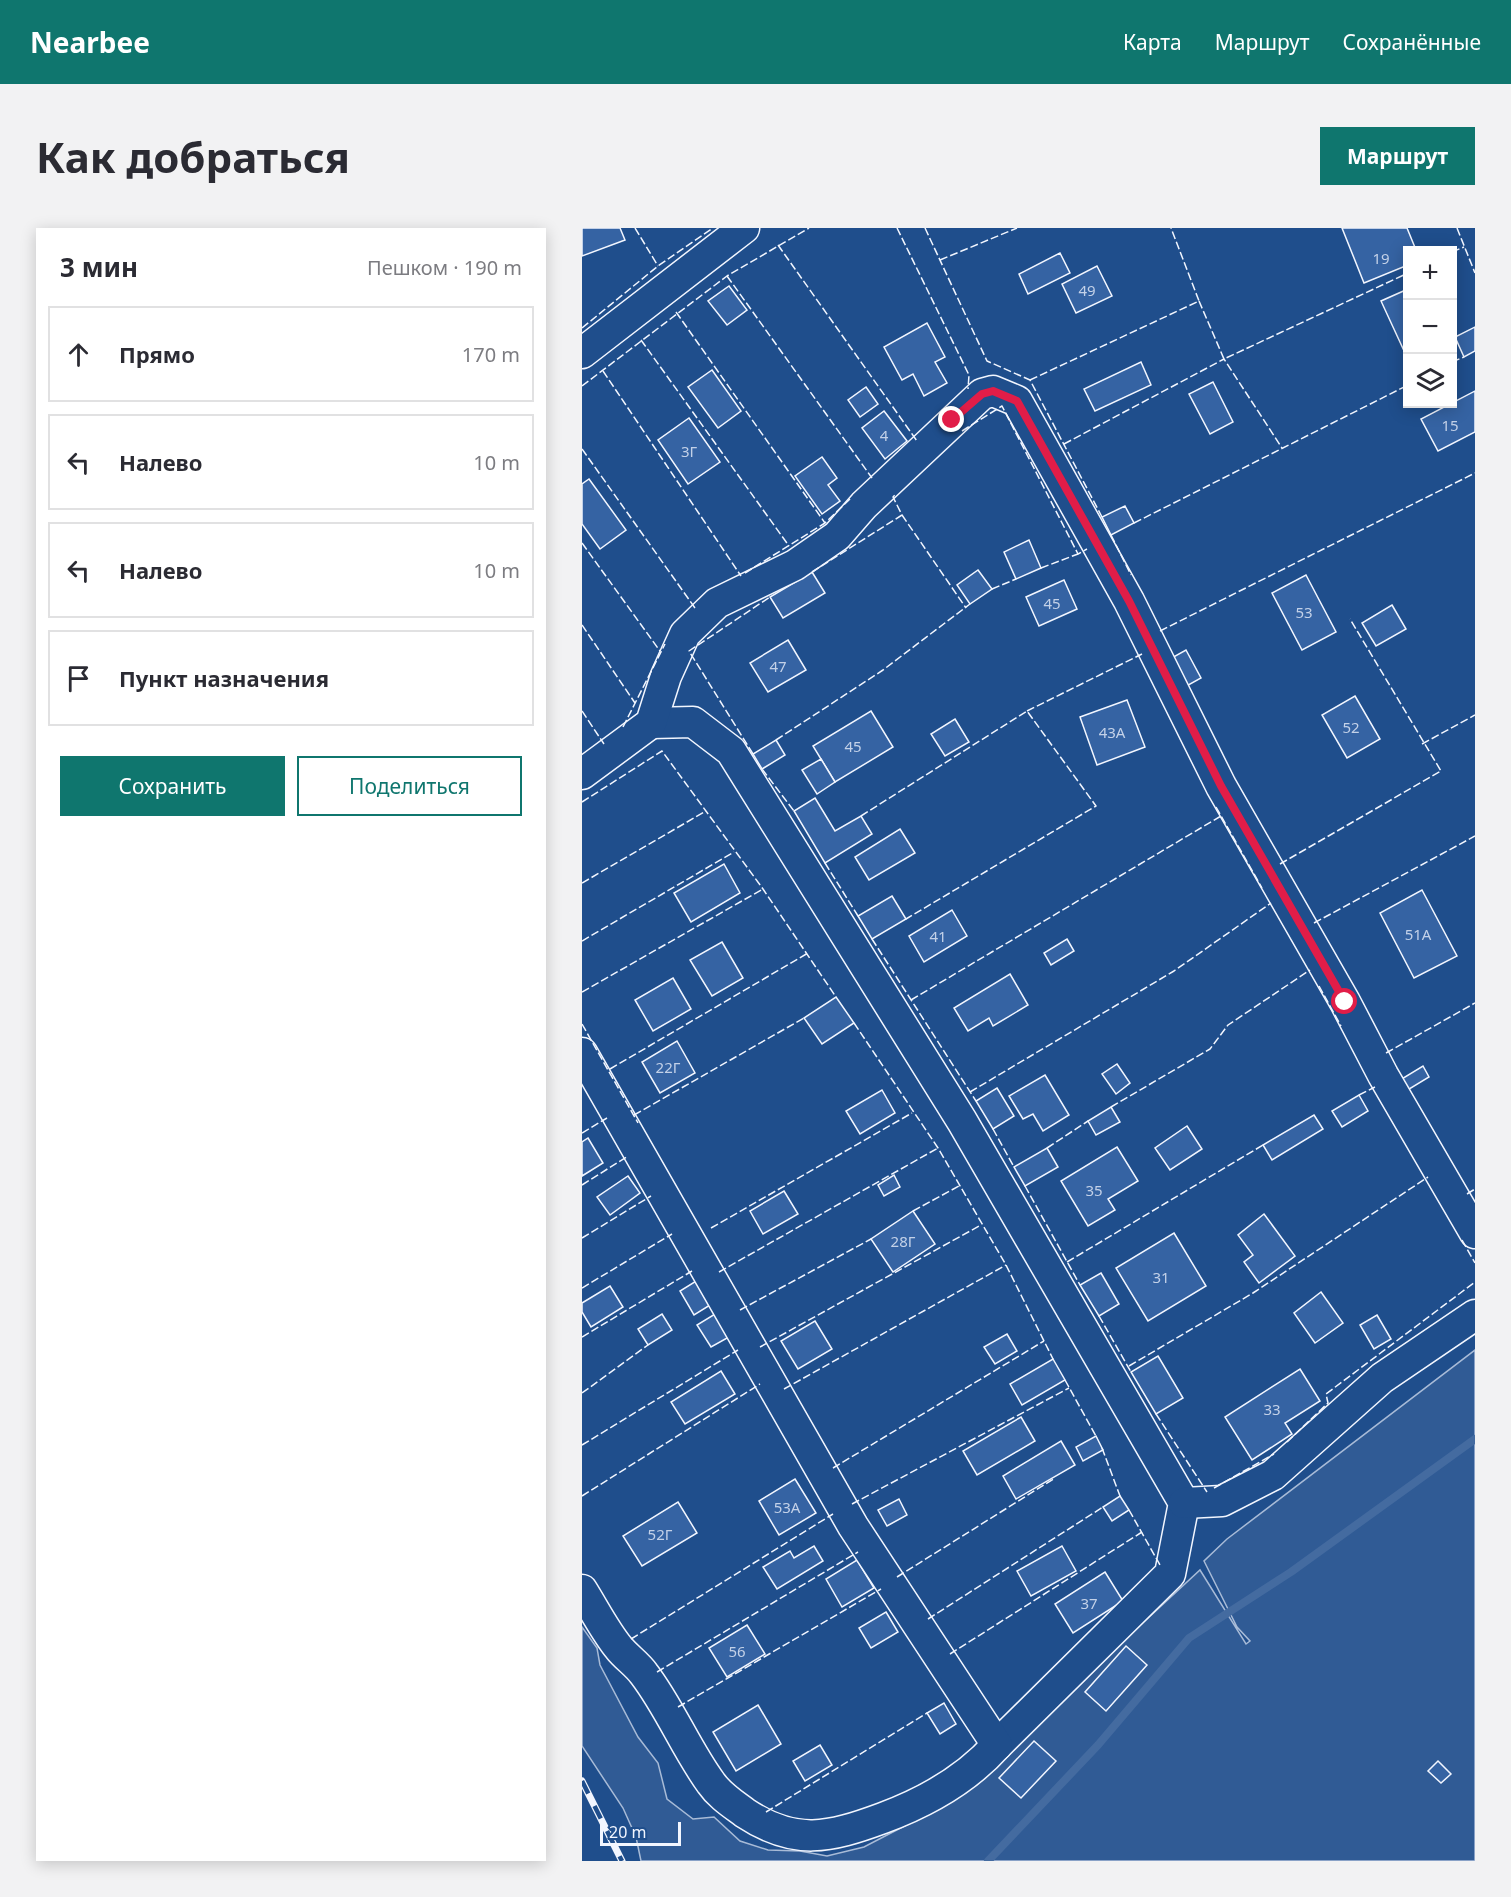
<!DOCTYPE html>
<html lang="ru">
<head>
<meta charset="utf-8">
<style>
	:root { --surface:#fff; --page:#f2f2f3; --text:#2b2b33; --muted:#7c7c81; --line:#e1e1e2; --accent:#0f766e }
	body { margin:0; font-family:"Noto Sans",sans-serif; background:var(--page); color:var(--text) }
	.controls { position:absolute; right:18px; top:18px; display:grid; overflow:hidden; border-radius:0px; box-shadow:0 3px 15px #0003 }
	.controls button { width:54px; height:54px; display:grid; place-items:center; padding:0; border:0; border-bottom:2px solid var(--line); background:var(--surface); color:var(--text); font:30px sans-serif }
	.scale { position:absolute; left:18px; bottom:15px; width:81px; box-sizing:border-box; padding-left:6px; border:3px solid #f2f6ff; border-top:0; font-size:16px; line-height:21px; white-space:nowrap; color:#f2f6ff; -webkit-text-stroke:4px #1f4e8c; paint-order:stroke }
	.stop { position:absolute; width:18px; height:18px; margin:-14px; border:4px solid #e11d48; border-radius:50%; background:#fff }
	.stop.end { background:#e11d48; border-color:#fff; box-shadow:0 2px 6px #0008 }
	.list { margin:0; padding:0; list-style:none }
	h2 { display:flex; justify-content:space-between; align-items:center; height:78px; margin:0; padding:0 24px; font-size:26px }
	h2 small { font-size:20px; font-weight:400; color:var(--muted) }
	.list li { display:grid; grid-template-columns:39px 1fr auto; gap:18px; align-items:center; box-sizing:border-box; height:96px; margin:0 12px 12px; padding:0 12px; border:2px solid var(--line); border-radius:0px }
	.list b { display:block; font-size:22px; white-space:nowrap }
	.list em { font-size:20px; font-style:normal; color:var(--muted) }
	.actions { display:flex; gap:12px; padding:18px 24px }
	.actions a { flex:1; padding:14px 0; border:2px solid var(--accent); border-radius:0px; text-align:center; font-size:21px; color:var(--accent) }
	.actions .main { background:var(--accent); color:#fff }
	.icon { flex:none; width:33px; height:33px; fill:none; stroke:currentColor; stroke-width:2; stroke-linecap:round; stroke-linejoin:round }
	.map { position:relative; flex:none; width:893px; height:1633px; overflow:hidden; border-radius:0px }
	header { display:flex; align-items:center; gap:36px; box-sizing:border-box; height:84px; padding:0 30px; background:var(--accent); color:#fff }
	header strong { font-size:28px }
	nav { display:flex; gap:33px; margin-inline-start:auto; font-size:21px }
	.intro { display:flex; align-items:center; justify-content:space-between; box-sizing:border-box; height:144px; padding:0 36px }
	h1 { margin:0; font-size:42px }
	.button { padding:15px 27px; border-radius:0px; background:var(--accent); color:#fff; font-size:21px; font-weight:700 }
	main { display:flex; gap:36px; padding:0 36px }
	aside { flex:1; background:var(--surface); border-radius:0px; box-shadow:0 3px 15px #0003 }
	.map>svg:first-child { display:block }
	.built { fill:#305b95; stroke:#a8bbd7; stroke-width:1.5 }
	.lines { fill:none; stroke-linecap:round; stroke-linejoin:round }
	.stream { stroke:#446ba0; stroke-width:8 }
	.building { fill:#3563a3; stroke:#f2f6ff; stroke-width:1.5 }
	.minor-casing { stroke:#f2f6ff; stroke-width:33 }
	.minor { stroke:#1f4e8c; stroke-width:30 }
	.rail-casing { stroke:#f2f6ff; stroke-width:7 }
	.rail { stroke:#1f4e8c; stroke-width:4.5; stroke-dasharray:14; stroke-linecap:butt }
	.fence { stroke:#f2f6ff; stroke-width:1.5; stroke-dasharray:8 3; stroke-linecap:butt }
	.route { stroke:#e11d48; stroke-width:8 }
	.labels { text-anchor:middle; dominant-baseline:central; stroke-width:4.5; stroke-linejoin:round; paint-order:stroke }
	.number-label { font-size:15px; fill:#c3d1e8 }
</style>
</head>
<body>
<header>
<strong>Nearbee</strong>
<nav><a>Карта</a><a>Маршрут</a><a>Сохранённые</a></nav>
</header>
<div class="intro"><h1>Как добраться</h1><a class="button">Маршрут</a></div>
<main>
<aside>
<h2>3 мин<small>Пешком · 190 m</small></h2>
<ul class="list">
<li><svg class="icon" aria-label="ahead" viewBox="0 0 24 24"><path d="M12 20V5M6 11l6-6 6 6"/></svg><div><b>Прямо</b></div><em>170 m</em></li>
<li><svg class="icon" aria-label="left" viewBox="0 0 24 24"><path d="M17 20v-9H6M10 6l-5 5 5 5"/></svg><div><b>Налево</b></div><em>10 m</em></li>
<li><svg class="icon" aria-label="left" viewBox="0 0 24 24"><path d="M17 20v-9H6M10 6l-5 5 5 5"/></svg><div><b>Налево</b></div><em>10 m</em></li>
<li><svg class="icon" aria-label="arrive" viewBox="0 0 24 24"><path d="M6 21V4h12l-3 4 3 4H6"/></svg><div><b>Пункт назначения</b></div></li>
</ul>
<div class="actions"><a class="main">Сохранить</a><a>Поделиться</a></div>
</aside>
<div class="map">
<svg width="893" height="1633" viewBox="0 0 893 1633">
	<rect width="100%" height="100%" fill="#1f4e8c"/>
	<!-- built -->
	<polygon class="built" points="893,1122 893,1633 59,1633 54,1609 41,1580 0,1518 0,1399 15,1420 18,1437 56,1509 76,1535 85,1571 111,1591 132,1589 158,1613 186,1622 218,1623 245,1628 282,1619 332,1593 457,1491 618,1342 664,1416 668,1413 655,1399 622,1333 645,1311"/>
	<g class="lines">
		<!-- stream -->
		<polyline class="stream" points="406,1633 516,1517 607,1410 709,1344 893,1211"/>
	</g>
	<!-- building -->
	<g class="building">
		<polygon points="0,0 38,0 43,12 0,28"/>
		<polygon points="760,0 825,0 834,22 826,22 826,37 782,55"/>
		<polygon points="478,25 488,45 446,66 437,46"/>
		<polygon points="515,38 530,68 494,85 480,56"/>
		<polygon points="147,58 165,82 145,97 126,73"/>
		<polygon points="826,61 826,123 823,125 799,73"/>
		<polygon points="345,95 363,129 353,134 365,155 342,168 331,146 320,152 302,119"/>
		<polygon points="893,99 893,123 882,129 873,109"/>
		<polygon points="559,134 569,157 513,183 502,161"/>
		<polygon points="130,142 159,183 136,200 106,159"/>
		<polygon points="631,154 651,194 628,206 607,166"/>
		<polygon points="284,159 296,176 278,189 266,172"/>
		<polygon points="893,163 893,204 856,223 839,191"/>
		<polygon points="302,183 325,213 303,231 280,200"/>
		<polygon points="107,190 138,234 106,256 76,212"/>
		<polygon points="240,229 255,250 246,257 258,273 240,286 213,248"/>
		<polygon points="7,251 44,302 18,321 0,296 0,256"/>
		<polygon points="543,278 552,295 529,307 520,289"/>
		<polygon points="447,312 459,340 434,351 422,324"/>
		<polygon points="396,342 410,361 388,376 375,357"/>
		<polygon points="230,344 243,365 201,390 188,369"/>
		<polygon points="724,347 754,404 720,422 690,365"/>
		<polygon points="482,352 495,381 457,398 444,369"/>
		<polygon points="810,377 824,401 794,418 780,395"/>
		<polygon points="206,412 224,442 186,464 168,435"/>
		<polygon points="604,422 619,450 601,460 586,432"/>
		<polygon points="773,468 798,511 765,530 740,487"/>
		<polygon points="545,472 563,519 515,537 498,489"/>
		<polygon points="289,483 311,519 253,554 231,518"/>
		<polygon points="373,491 387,514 363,528 349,506"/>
		<polygon points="194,512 203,527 180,541 171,526"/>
		<polygon points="239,531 253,554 235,566 220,542"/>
		<polygon points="233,570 253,603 279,588 290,606 243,635 212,583"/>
		<polygon points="318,601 333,625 287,652 273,629"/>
		<polygon points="142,636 158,665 109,694 92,665"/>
		<polygon points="840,662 875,728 832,750 798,685"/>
		<polygon points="310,668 324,691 290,711 276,688"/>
		<polygon points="370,682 385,708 342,734 327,708"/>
		<polygon points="485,711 492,723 469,737 462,725"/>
		<polygon points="140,714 161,750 130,768 108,732"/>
		<polygon points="428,746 446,777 411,798 407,790 386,803 372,780"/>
		<polygon points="91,750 109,781 71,803 53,772"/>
		<polygon points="254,769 272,795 240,816 222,790"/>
		<polygon points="95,813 113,845 78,865 60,834"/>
		<polygon points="535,836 548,855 534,866 520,846"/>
		<polygon points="841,838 847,849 824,863 818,852"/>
		<polygon points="463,847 487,887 461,903 451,886 441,891 427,868"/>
		<polygon points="415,860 432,888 411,901 394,873"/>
		<polygon points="300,862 313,885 278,906 264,883"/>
		<polygon points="777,867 786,883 760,899 750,883"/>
		<polygon points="529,879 538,894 514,907 506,893"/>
		<polygon points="732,887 741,901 690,932 681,917"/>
		<polygon points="605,898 620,921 588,942 573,920"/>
		<polygon points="6,910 21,935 0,948 0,914"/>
		<polygon points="535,919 556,953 526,971 533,982 506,998 479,953"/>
		<polygon points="465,920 476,939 443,958 432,939"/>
		<polygon points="312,947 318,959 302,968 296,957"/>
		<polygon points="46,948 58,965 28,987 15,969"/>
		<polygon points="202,963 216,986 181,1006 168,983"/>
		<polygon points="331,983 353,1016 311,1044 289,1011"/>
		<polygon points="682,986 713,1028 677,1055 662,1034 671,1027 656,1007"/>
		<polygon points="592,1005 624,1058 566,1093 534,1040"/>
		<polygon points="519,1045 537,1076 517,1088 498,1057"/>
		<polygon points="119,1050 133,1074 112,1087 98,1063"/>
		<polygon points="28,1058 41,1079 9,1099 0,1084 0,1075"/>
		<polygon points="739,1064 761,1095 733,1115 712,1085"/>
		<polygon points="80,1086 90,1102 66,1117 56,1101"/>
		<polygon points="133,1086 147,1109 129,1119 115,1097"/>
		<polygon points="795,1087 809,1111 792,1121 778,1097"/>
		<polygon points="233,1093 250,1121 216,1141 199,1113"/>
		<polygon points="425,1106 435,1123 413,1136 402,1119"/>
		<polygon points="576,1128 601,1170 574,1186 549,1144"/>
		<polygon points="471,1131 483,1152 440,1177 428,1156"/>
		<polygon points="718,1141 738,1173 703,1195 710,1206 670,1232 643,1189"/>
		<polygon points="139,1143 153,1166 103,1196 89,1174"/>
		<polygon points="439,1189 453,1213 395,1247 381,1223"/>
		<polygon points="514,1208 521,1222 501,1233 494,1219"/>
		<polygon points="479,1213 493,1237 434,1271 421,1248"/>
		<polygon points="213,1251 234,1285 197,1307 177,1273"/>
		<polygon points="538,1268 547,1282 530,1293 521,1279"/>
		<polygon points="317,1271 325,1287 305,1298 296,1282"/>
		<polygon points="96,1274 115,1305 60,1338 41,1308"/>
		<polygon points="232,1318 241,1333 195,1361 181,1339 208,1323 212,1330"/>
		<polygon points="480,1318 494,1343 449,1368 435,1343"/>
		<polygon points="275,1332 292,1360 260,1379 244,1351"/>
		<polygon points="523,1344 541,1373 491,1405 473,1376"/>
		<polygon points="304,1384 316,1404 289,1420 277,1400"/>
		<polygon points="165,1397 183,1426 145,1449 127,1420"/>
		<polygon points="544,1418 565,1437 524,1483 503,1464"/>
		<polygon points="362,1475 374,1496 358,1506 345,1485"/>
		<polygon points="176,1477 199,1516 154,1543 131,1504"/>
		<polygon points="452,1513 474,1533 439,1570 417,1550"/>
		<polygon points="238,1517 250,1537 223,1553 211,1533"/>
		<polygon points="856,1533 869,1546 859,1555 846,1543"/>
	</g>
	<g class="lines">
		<!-- minor casing -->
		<g class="minor-casing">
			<g id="minor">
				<polyline points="0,125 162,0"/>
				<polyline points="69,495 111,494 149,523 380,893 602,1275 588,1346 415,1517"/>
				<polyline points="0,546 69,495 84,448 103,406 135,375 213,337 255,308 282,277 400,166 411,163 435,173 547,373 639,558 763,774 801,847 893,1005"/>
				<path d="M 0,825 L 271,1298 L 415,1517 C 384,1552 344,1574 301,1590 C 247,1610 213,1618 163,1585 C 151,1576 138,1568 129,1555 C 104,1521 88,1480 62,1446 C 55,1436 44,1429 37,1420 C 23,1403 12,1381 0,1362"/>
				<polyline points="602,1275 640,1273 691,1247 800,1150 893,1087"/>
			</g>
		</g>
		<!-- minor -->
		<use href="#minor" class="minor"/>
		<!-- rail casing -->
		<g class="rail-casing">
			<polyline id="rail" points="0,1553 40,1633"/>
		</g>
		<!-- rail -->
		<use href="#rail" class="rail"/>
		<!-- fence -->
		<g class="fence">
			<polyline points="53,0 76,38"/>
			<polyline points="315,0 387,147 386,161"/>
			<polyline points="343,0 405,133 448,152 520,289"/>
			<polyline points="875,0 893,45"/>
			<polyline points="196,17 335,213"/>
			<polyline points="870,24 882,19"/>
			<polyline points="358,32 435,0"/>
			<polyline points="145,48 290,250"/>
			<polyline points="617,73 642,131 826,45"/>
			<polyline points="94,84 243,295"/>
			<polyline points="0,100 76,38 131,0"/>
			<polyline points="59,112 207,318"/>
			<polyline points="870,134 882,129"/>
			<polyline points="21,143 159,348"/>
			<polyline points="448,152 617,73 589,0"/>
			<polyline points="0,158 145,48 227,0"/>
			<polyline points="380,203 420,178 496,326 505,321"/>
			<polyline points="482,216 642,131 700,220"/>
			<polyline points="0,221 113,380"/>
			<polyline points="320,287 384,380"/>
			<polyline points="552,295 826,157"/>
			<polyline points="529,307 549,347"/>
			<polyline points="0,315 78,423"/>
			<polyline points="459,340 496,326"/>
			<polyline points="230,344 320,287 311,269 313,267"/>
			<polyline points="163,345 243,295 268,271"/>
			<polyline points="410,361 434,351"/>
			<polyline points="0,397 53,475"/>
			<polyline points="578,403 893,245"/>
			<polyline points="0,483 22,516"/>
			<polyline points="445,483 560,426"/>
			<polyline points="41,499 83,416"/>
			<polyline points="194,512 301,442 388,376"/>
			<polyline points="840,516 893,487"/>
			<polyline points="171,526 107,423 188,369"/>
			<polyline points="180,541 212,583"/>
			<polyline points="0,574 80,523 181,661 254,769"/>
			<polyline points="634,579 680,660"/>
			<polyline points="279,588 445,483 514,578 324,691"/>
			<polyline points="243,635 276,688"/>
			<polyline points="698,636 859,543 768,391"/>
			<polyline points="0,655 124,583"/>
			<polyline points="732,695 893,608"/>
			<polyline points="290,711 394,873"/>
			<polyline points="0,713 152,624"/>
			<polyline points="737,758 759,798"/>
			<polyline points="0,764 181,661"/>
			<polyline points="329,772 639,588"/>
			<polyline points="272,795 356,920 424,1037 471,1131"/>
			<polyline points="0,796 56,895"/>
			<polyline points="804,825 893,775"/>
			<polyline points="28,841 226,725"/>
			<polyline points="388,864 592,743 689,675"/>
			<polyline points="777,867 793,859"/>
			<polyline points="529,879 628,821 646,797 728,742"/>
			<polyline points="52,887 222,790"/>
			<polyline points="411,901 432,939"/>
			<polyline points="0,905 25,890"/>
			<polyline points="465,920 506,893"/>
			<polyline points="0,957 46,928"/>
			<polyline points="443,958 498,1057"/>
			<polyline points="885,966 893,961"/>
			<polyline points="331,983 377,958"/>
			<polyline points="129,1000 330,885"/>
			<polyline points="0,1010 69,968"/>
			<polyline points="880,1012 893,1035"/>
			<polyline points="485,1034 681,917"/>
			<polyline points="137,1044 356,920"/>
			<polyline points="0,1060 90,1006"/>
			<polyline points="158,1082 289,1011"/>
			<polyline points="517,1088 549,1144"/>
			<polyline points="0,1109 110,1043"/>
			<polyline points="178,1119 399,997"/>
			<polyline points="547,1138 671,1065 846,949"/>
			<polyline points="483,1152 515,1210"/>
			<polyline points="202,1161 424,1037"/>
			<polyline points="0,1165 66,1117"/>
			<polyline points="574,1186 625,1264"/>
			<polyline points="705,1214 746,1175 744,1166 893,1054"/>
			<polyline points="0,1217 156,1122"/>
			<polyline points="520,1220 538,1268"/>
			<polyline points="251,1240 462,1113"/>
			<polyline points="632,1260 692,1226"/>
			<polyline points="0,1268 178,1156"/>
			<polyline points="270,1276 487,1160"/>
			<polyline points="547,1282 578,1337"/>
			<polyline points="315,1349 473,1250"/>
			<polyline points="346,1391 521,1279"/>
			<polyline points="49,1411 251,1286"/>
			<polyline points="368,1426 560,1304"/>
			<polyline points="75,1444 276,1324"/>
			<polyline points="96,1479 299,1361"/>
			<polyline points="184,1584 345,1485"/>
		</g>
	</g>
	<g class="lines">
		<!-- route -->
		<polyline class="route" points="370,192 400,166 411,163 435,173 547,373 639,558 763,774"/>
	</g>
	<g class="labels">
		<!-- number labels -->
		<g class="number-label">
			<text x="799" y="30">19</text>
			<text x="505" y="62">49</text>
			<text x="868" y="197">15</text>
			<text x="302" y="207">4</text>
			<text x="107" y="223">3Г</text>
			<text x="470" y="375">45</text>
			<text x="722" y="384">53</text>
			<text x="196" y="438">47</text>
			<text x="769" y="499">52</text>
			<text x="530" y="504">43А</text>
			<text x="271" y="518">45</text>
			<text x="836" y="706">51А</text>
			<text x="356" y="708">41</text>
			<text x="86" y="839">22Г</text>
			<text x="512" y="962">35</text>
			<text x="321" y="1013">28Г</text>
			<text x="579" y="1049">31</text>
			<text x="690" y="1181">33</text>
			<text x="205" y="1279">53А</text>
			<text x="78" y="1306">52Г</text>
			<text x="507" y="1375">37</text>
			<text x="155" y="1423">56</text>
		</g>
	</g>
</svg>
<div class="controls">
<button>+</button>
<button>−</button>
<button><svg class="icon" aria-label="layers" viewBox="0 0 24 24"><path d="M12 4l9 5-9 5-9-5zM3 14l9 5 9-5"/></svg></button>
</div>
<div class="scale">20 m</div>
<div class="stop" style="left:763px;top:774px"></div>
<div class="stop end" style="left:370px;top:192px"></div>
</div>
</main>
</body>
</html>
